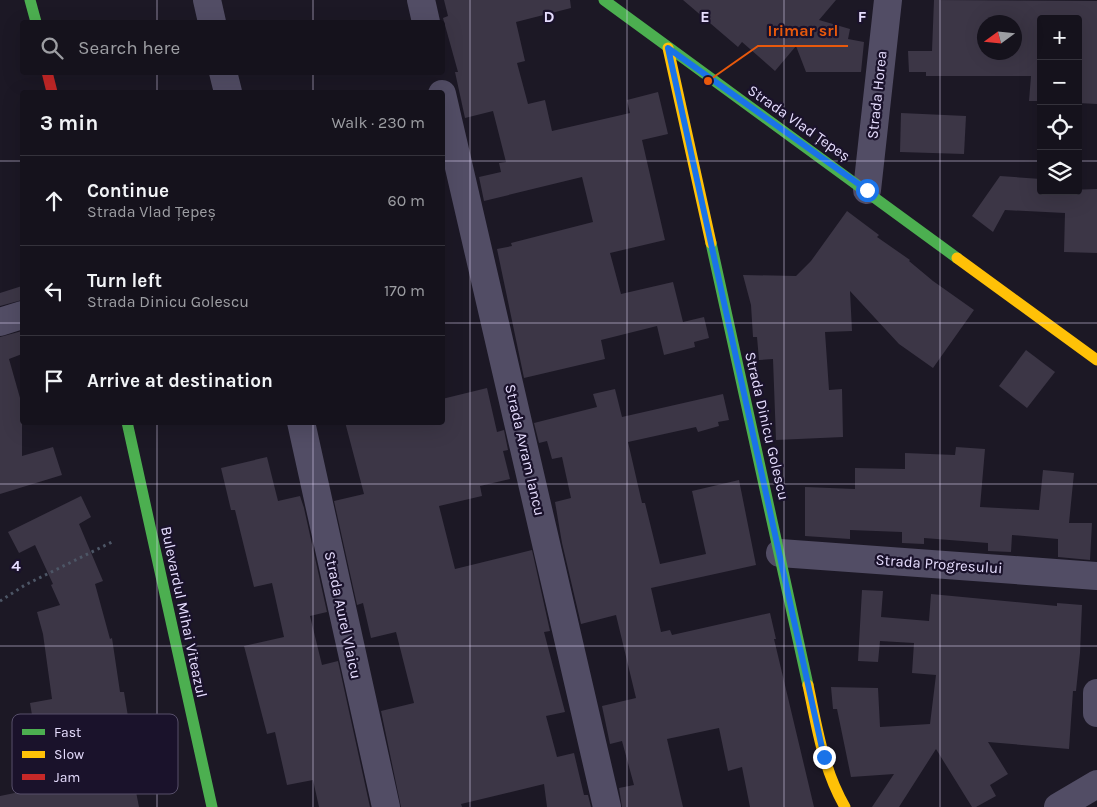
<!DOCTYPE html>
<html lang="en">
<head>
<meta charset="utf-8">
<style>
	:root { --surface:#15121c; --page:#222029; --text:#f1f3f6; --muted:#9d9ea3; --line:#34323b }
	body { margin:0; font-family:Karla,sans-serif; background:var(--page); color:var(--text) }
	.controls { position:absolute; right:15px; top:15px; display:grid; overflow:hidden; border-radius:5px; box-shadow:0 5px 20px #0002 }
	.controls button { width:45px; height:45px; display:grid; place-items:center; padding:0; border:0; border-bottom:1px solid var(--line); background:var(--surface); color:var(--text); font:25px sans-serif }
	.compass { position:absolute; left:977px; top:15px; width:45px; height:45px; border-radius:50%; background:var(--surface); box-shadow:0 5px 20px #0002; rotate:255deg }
	.stop { position:absolute; width:15px; height:15px; margin:-11px; border:4px solid #1a73e8; border-radius:50%; background:#fff }
	.stop.end { background:#1a73e8; border-color:#fff; box-shadow:0 1px 5px #0008 }
	.list { margin:0; padding:0; list-style:none }
	h2 { display:flex; justify-content:space-between; align-items:center; height:65px; margin:0; padding:0 20px; font-size:21px }
	h2 small { font-size:16px; font-weight:400; color:var(--muted) }
	.list li { display:grid; grid-template-columns:32px 1fr auto; gap:15px; align-items:center; box-sizing:border-box; height:90px; padding:0 20px; border-top:1px solid var(--line) }
	.list b { display:block; font-size:19px; white-space:nowrap }
	.list p { margin:0; font-size:16px; white-space:nowrap; color:var(--muted) }
	.list em { font-size:16px; font-style:normal; color:var(--muted) }
	.icon { flex:none; width:28px; height:28px; fill:none; stroke:currentColor; stroke-width:2; stroke-linecap:round; stroke-linejoin:round }
	.map { position:relative; flex:none; width:1097px; height:807px; overflow:hidden }
	.search { position:absolute; background:var(--surface); box-shadow:0 5px 20px #0002; left:20px; top:20px; width:425px; height:55px; display:flex; align-items:center; gap:12px; box-sizing:border-box; padding:0 18px; border-radius:5px; color:var(--muted); font-size:19px }
	.panel { position:absolute; background:var(--surface); box-shadow:0 5px 20px #0002; left:20px; top:90px; width:425px; height:335px; border-radius:5px }
	.map>svg:first-child { display:block }
	.building { fill:#3c3646; fill-rule:evenodd }
	.lines { fill:none; stroke-linecap:round; stroke-linejoin:round }
	.path { stroke:#4d5666; stroke-width:3; stroke-dasharray:2.5 4; stroke-linecap:butt }
	.street { stroke:#524d65; stroke-width:28 }
	.fast { stroke:#4caf50; stroke-width:11 }
	.slow { stroke:#ffc107; stroke-width:11 }
	.jam { stroke:#c62828; stroke-width:11 }
	.route { stroke:#1a73e8; stroke-width:6 }
	.grid { fill:none; stroke:#e6ddfe; stroke-width:1; stroke-opacity:0.55 }
	.labels { text-anchor:middle; dominant-baseline:central; stroke-width:4.5; stroke-linejoin:round; paint-order:stroke }
	.street-label { font-size:15px; fill:#e6ddfe; stroke:#1a122b }
	.key { fill:#1a122b; stroke:#574f6a; stroke-width:1 }
	.key-label { font-size:14px; fill:#e6ddfe }
	.grid-label { font-size:16px; text-anchor:middle; font-weight:bold; fill:#e6ddfe; stroke:#1a122b; stroke-width:4.5; stroke-linejoin:round; paint-order:stroke }
	.leader { fill:none; stroke:#e8590c; stroke-width:2 }
	.callout-dot { fill:#e8590c; stroke:#1a122b; stroke-width:2 }
	.callout-label { font-size:16px; text-anchor:middle; font-weight:bold; fill:#e8590c; stroke:#1a122b; stroke-width:4.5; stroke-linejoin:round; paint-order:stroke }
</style>
</head>
<body>
<div class="map">
<svg width="1097" height="807" viewBox="0 0 1097 807">
	<rect width="100%" height="100%" fill="#1c1825"/>
	<!-- building -->
	<g class="building">
		<polygon points="444,0 570,0 571,8 516,22 525,61 517,63 528,104 545,100 552,131 630,113 627,100 658,92 668,134 642,140 665,240 610,253 621,294 673,282 683,322 704,317 709,338 694,342 695,347 664,355 657,326 601,340 605,359 524,378 497,249 512,246 511,243 593,222 582,177 484,201 479,177 501,172 499,163 506,162 493,111 465,118 455,72 458,72 443,18 448,16"/>
		<polygon points="683,0 836,0 819,20 850,29 848,39 864,42 861,72 806,72 796,46 775,71 742,42 738,47"/>
		<path d="M 934,0 L 1097,1 L 1097,104 L 1078,103 L 1078,19 L 1041,19 L 1041,101 L 1029,101 L 1031,76 L 926,76 L 926,72 L 909,72 L 908,51 L 932,51 ZM 984,22 L 1014,22 L 1014,52 L 984,52 Z"/>
		<polygon points="901,113 966,116 964,154 900,152"/>
		<polygon points="1000,176 1041,179 1041,191 1097,189 1097,253 1064,252 1065,213 1005,210 993,232 972,216"/>
		<polygon points="847,211 879,235 877,237 910,260 909,261 933,281 974,310 933,368 899,344 850,291 852,331 825,332 829,390 842,389 843,437 776,440 773,359 759,360 757,337 753,337 751,305 743,275 796,276 811,261"/>
		<polygon points="22,286 22,300 0,306 0,293"/>
		<polygon points="22,331 22,354 9,359 22,405 22,456 53,447 62,475 0,494 0,337"/>
		<polygon points="1026,350 1055,372 1027,408 999,386"/>
		<polygon points="487,388 497,432 504,430 508,450 503,451 510,479 480,486 482,496 439,506 455,569 532,550 550,631 544,632 565,712 546,716 557,757 574,753 584,795 588,795 591,807 547,807 544,784 461,804 462,807 401,807 381,711 414,703 396,632 371,638 363,603 357,605 334,501 364,494 345,422 442,422 442,399"/>
		<polygon points="615,389 622,417 723,394 729,420 718,422 719,426 698,432 696,427 628,442 642,503 645,503 660,564 706,554 692,491 739,480 756,565 651,588 661,632 670,630 672,635 770,613 776,639 774,639 814,807 750,807 742,767 728,771 719,728 667,739 683,807 622,807 619,788 634,785 622,741 610,744 602,706 636,698 616,615 581,624 562,543 555,502 571,498 562,457 552,459 547,441 539,443 534,423 597,407 593,394"/>
		<polygon points="956,447 985,449 980,507 1039,510 1043,470 1074,473 1069,523 1092,523 1090,560 1058,557 1058,539 1012,535 1011,552 988,551 988,543 924,538 924,544 902,543 902,532 850,530 850,539 805,536 805,487 855,489 855,468 905,469 905,453 955,455"/>
		<polygon points="267,457 278,501 300,496 304,508 327,612 310,616 322,665 338,661 370,807 319,807 313,780 287,785 275,732 267,734 244,646 284,637 272,583 254,587 235,510 231,510 221,468"/>
		<polygon points="81,496 91,517 79,524 103,581 95,584 110,639 112,638 120,692 124,692 131,735 125,736 139,807 0,807 0,796 44,787 30,703 52,699 43,634 37,612 60,605 51,585 53,584 35,545 19,553 8,532"/>
		<polygon points="862,590 883,591 881,617 929,621 931,594 1057,606 1057,603 1082,605 1080,653 1076,691 1073,691 1069,749 988,742 1008,774 990,785 996,796 976,807 972,807 936,749 899,807 872,807 894,774 851,777 837,709 833,709 831,687 878,688 880,727 930,724 936,675 912,673 914,643 880,641 878,662 858,661"/>
	</g>
	<g class="lines">
		<!-- path -->
		<polyline class="path" points="0,601 25,585 114,541"/>
		<!-- street -->
		<g class="street">
			<polyline points="207,0 212,22"/>
			<polyline points="421,0 426,22"/>
			<polyline points="223,72 228,92"/>
			<polyline points="442,94 607,807"/>
			<polyline points="867,190 888,0"/>
			<polyline points="0,322 22,315"/>
			<polyline points="301,422 386,807"/>
			<polyline points="780,553 1097,576"/>
			<polyline points="1097,693 1097,713"/>
			<polyline points="1058,807 1097,784"/>
		</g>
		<!-- fast -->
		<g class="fast">
			<polyline points="30,0 36,22"/>
			<polyline points="604,0 957,258"/>
			<polyline points="711,243 808,685"/>
			<polyline points="127,422 212,807"/>
		</g>
		<!-- slow -->
		<g class="slow">
			<polyline points="668,48 711,243"/>
			<polyline points="957,258 1097,360"/>
			<path d="M 808,685 C 817,727 823,769 845,807"/>
		</g>
		<!-- jam -->
		<polyline class="jam" points="47,72 52,92"/>
	</g>
	<g class="lines">
		<!-- route -->
		<polyline class="route" points="824,757 668,48 867,190"/>
	</g>
	<!-- grid -->
	<path class="grid" d="M 157,0 L 157,22M 313,0 L 313,22M 470,0 L 470,807M 627,0 L 627,807M 784,0 L 784,807M 940,0 L 940,807M 157,72 L 157,92M 313,72 L 313,92M 0,161 L 22,161M 442,161 L 1041,161M 1078,161 L 1097,161M 0,323 L 22,323M 442,323 L 1097,323M 157,422 L 157,807M 313,422 L 313,807M 0,484 L 1097,484M 0,646 L 1097,646"/>
	<g class="labels">
		<!-- street labels -->
		<g class="street-label">
			<text transform="translate(877 95) rotate(-84)">Strada Horea</text>
			<text transform="translate(799 123) rotate(35)">Strada Vlad Țepeș</text>
			<text transform="translate(767 426) rotate(77)">Strada Dinicu Golescu</text>
			<text transform="translate(525 450) rotate(77)">Strada Avram Iancu</text>
			<text transform="translate(939 564) rotate(4)">Strada Progresului</text>
			<text transform="translate(184 612) rotate(78)">Bulevardul Mihai Viteazul</text>
			<text transform="translate(343 615) rotate(78)">Strada Aurel Vlaicu</text>
		</g>
	</g>
	<!-- legend -->
	<rect x="12" y="714" width="166" height="80" rx="8" class="key"/>
	<rect x="22" y="729" width="23" height="6" fill="#4caf50"/>
	<rect x="22" y="751" width="23" height="7" fill="#ffc107"/>
	<rect x="22" y="774" width="23" height="6" fill="#c62828"/>
	<g class="key-label">
		<text x="54" y="737">Fast</text>
		<text x="54" y="759">Slow</text>
		<text x="54" y="782">Jam</text>
	</g>
	<g class="grid-label">
		<text x="549" y="22">D</text>
		<text x="705" y="22">E</text>
		<text x="862" y="22">F</text>
		<text x="16" y="571">4</text>
	</g>
	<!-- callouts -->
	<path class="leader" d="M708 81L758 46H848"/>
	<circle class="callout-dot" cx="708" cy="81" r="5"/>
	<g class="callout-label">
		<text x="803" y="36">Irimar srl</text>
	</g>
</svg>
<div class="controls">
<button>+</button>
<button>−</button>
<button><svg class="icon" aria-label="locate" viewBox="0 0 24 24"><circle cx="12" cy="12" r="6"/><path d="M12 2v4M12 18v4M2 12h4M18 12h4"/></svg></button>
<button><svg class="icon" aria-label="layers" viewBox="0 0 24 24"><path d="M12 4l9 5-9 5-9-5zM3 14l9 5 9-5"/></svg></button>
</div>
<svg class="compass" viewBox="-18 -18 36 36"><path d="M0-13l5 13h-10z" fill="#e53935"/><path d="M0 13l5-13h-10z" fill="#9d9ea3"/></svg>
<div class="stop" style="left:867px;top:190px"></div>
<div class="stop end" style="left:824px;top:757px"></div>
<div class="search"><svg class="icon" aria-label="search" viewBox="0 0 24 24"><circle cx="10" cy="10" r="6"/><path d="M15 15l6 6"/></svg>Search here</div>
<section class="panel">
<h2>3 min<small>Walk · 230 m</small></h2>
<ul class="list">
<li><svg class="icon" aria-label="ahead" viewBox="0 0 24 24"><path d="M12 20V5M6 11l6-6 6 6"/></svg><div><b>Continue</b><p>Strada Vlad Țepeș</p></div><em>60 m</em></li>
<li><svg class="icon" aria-label="left" viewBox="0 0 24 24"><path d="M17 20v-9H6M10 6l-5 5 5 5"/></svg><div><b>Turn left</b><p>Strada Dinicu Golescu</p></div><em>170 m</em></li>
<li><svg class="icon" aria-label="arrive" viewBox="0 0 24 24"><path d="M6 21V4h12l-3 4 3 4H6"/></svg><div><b>Arrive at destination</b></div></li>
</ul>
</section>
</div>
</body>
</html>
